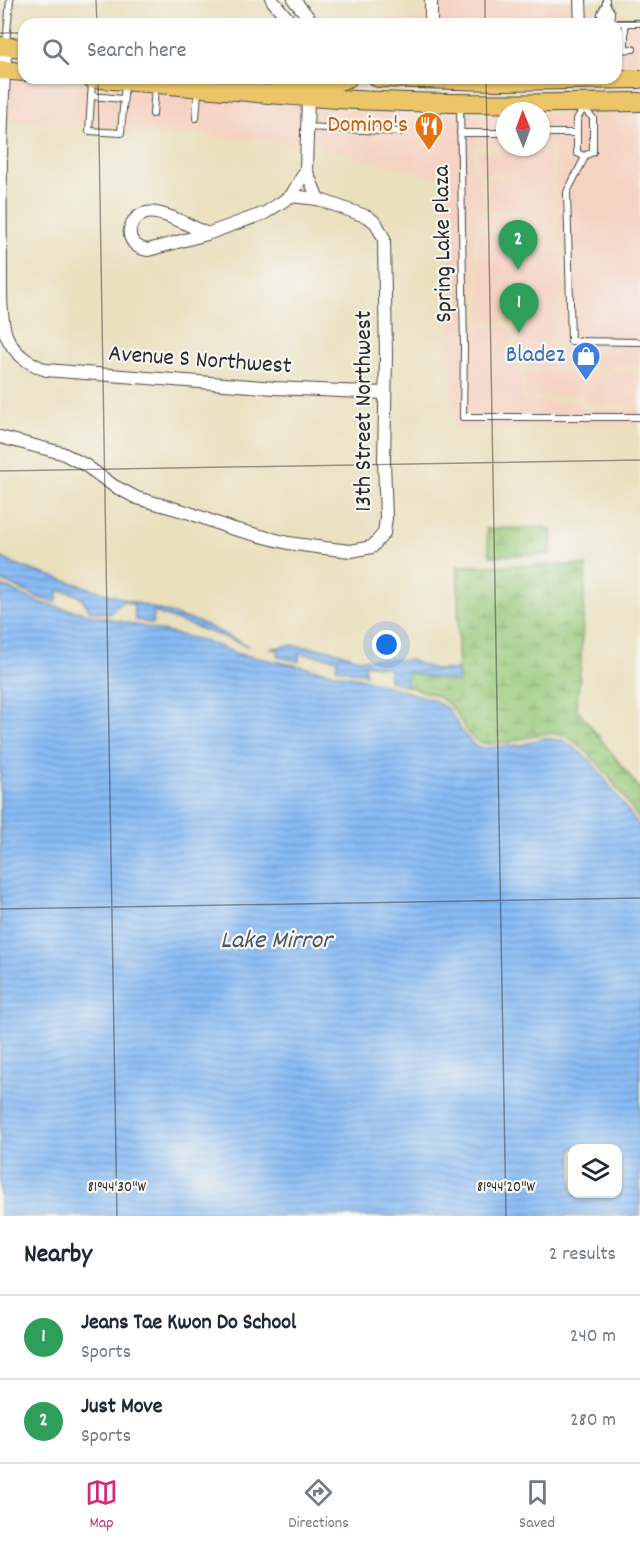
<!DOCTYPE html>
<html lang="en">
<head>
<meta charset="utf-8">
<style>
	:root { --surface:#fff; --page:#f6f6f7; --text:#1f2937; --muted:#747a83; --line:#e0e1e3; --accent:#db2777 }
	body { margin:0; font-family:Dekko,sans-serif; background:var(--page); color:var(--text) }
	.controls { position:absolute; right:18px; bottom:18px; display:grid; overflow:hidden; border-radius:12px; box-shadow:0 2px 4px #0004 }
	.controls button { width:54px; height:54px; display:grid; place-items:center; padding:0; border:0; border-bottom:2px solid var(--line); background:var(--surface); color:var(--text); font:30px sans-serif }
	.compass { position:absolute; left:496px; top:102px; width:54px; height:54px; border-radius:50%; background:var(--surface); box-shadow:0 2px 4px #0004; rotate:359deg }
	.you { position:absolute; left:387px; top:645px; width:21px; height:21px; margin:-15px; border:4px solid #fff; border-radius:50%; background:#1a73e8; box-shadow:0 0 0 9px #1a73e833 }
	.badge { display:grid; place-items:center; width:39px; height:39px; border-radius:50%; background:var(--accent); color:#fff; font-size:20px; font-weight:700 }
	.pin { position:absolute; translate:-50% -50px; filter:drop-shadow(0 2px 3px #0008) }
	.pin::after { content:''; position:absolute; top:32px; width:21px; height:18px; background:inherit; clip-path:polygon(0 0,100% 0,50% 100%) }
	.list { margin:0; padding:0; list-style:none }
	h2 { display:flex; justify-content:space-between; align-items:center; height:78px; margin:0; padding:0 24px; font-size:26px }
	h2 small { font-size:20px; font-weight:400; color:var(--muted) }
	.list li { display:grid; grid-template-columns:39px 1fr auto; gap:18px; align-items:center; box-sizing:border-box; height:84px; padding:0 24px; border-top:2px solid var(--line) }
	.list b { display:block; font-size:22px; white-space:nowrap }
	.list p { margin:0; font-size:20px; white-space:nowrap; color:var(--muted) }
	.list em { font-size:20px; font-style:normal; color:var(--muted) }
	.icon { flex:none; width:33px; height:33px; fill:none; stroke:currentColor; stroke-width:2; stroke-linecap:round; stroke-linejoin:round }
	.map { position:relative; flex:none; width:640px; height:1216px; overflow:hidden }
	.search { position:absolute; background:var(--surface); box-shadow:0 2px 4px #0004; left:18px; right:18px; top:18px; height:66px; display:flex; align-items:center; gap:15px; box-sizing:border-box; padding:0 21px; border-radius:18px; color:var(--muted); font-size:22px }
	.sheet { height:246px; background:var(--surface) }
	nav { display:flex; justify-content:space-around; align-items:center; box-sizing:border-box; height:84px; border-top:2px solid var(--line); background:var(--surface); font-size:16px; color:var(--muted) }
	nav a { display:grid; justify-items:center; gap:3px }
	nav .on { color:var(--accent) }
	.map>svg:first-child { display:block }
	.built { fill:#f5d3c2 }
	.wetland { fill:url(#wetland-marsh); stroke:#627a52; stroke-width:1.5 }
	.water { fill:url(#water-rules); stroke:#597390; stroke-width:1.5; fill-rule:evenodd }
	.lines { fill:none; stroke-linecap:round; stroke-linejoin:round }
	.service-casing { stroke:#484641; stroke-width:8 }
	.minor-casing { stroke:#484641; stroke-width:14 }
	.primary-casing { stroke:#484641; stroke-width:20 }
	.service { stroke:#fff; stroke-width:6 }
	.minor { stroke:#fff; stroke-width:12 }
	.primary { stroke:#ecc569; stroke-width:18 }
	.ticks { fill:none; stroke:#2b2b2b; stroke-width:1.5; stroke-opacity:0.45 }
	.labels { text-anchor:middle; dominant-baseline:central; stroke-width:4.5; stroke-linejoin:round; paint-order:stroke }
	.food-label { font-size:24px; fill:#c56008; stroke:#f6f6f2; text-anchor:end }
	.street-label { font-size:24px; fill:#2b2b2b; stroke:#f6f6f2 }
	.shop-label { font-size:24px; fill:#366cbe; stroke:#f6f6f2; text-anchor:end }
	.water-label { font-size:26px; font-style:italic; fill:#475668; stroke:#f6f6f2 }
	.ticks-label { font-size:15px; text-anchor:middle; fill:#2b2b2b; stroke:#f6f6f2; stroke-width:4.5; stroke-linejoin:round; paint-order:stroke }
</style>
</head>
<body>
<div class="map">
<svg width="640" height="1216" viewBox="0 0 640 1216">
	<defs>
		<pattern id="wetland-marsh" width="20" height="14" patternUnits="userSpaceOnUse" patternTransform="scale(1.5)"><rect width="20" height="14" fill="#98ca7a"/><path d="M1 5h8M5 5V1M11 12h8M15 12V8" fill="none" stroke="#7ca464"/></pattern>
		<pattern id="water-rules" width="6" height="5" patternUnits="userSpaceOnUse" patternTransform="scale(1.5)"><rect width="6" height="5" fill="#87bbf5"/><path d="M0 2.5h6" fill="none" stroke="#6f98c7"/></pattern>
	</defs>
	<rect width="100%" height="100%" fill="#f6f6f2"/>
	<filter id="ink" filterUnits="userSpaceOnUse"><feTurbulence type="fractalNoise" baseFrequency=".0167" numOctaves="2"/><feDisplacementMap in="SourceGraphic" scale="12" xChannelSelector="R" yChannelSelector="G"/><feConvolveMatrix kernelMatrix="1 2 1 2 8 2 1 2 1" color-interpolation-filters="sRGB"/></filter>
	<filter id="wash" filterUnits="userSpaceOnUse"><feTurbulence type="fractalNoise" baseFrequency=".008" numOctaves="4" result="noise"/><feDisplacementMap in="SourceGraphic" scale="24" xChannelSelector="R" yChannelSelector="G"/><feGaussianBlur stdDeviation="1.35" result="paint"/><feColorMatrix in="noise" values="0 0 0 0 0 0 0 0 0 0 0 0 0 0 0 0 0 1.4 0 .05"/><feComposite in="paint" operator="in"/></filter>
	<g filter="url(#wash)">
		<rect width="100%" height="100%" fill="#eae0be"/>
		<!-- built -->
		<g class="built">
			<polygon points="439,0 576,0 576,24 436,24 436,11"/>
			<polygon points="585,0 610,20 640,19 640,72 616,72 616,24 586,24"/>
			<rect x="366" y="18" width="60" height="6"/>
			<polygon points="8,79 303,105 302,144 7,121"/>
			<polygon points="313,106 364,111 505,113 505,145 477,146 474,148 474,174 477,178 481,178 482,214 485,215 515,215 516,229 478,229 474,233 476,324 479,327 514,327 514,343 507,345 506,360 509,364 516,365 517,371 521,372 523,401 580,401 581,408 585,410 640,409 640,424 454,429 442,179 312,146"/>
			<polygon points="541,113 640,114 640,369 636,366 611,366 607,370 597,370 593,366 557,367 556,325 561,322 560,306 567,304 567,251 565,248 559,248 559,207 555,203 554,148 550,145 541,145"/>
			<polygon points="550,149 551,207 554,207 555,252 563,252 564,301 556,301 557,320 552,321 553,371 593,371 593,375 611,375 611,371 636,370 636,375 640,375 640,405 585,405 584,396 526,397 525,372 540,372 540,368 520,368 520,360 511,360 510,348 519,348 518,322 480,322 478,234 520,233 519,210 485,211 485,177 513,177 513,174 478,174 478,150"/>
		</g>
		<!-- wetland -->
		<g class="wetland">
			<polygon points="545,527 551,531 551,554 490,556 486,529"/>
			<path d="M 586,565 L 580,677 L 576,708 L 640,789 L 640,820 C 620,794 597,754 569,738 C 559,732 544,733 533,736 C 521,740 491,747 479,742 C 465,736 461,717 451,707 C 441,694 421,691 406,686 L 406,672 L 458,682 L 458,566 Z"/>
		</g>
		<!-- water -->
		<g class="water">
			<path d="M 0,557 L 19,566 L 204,624 L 248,646 L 154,612 L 153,624 L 135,620 L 134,605 L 123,601 L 109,614 L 89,610 C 83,595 72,591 58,591 L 58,597 L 56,602 L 42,599 L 0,580 Z"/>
			<path d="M 0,585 L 41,603 L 205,641 L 238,654 L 360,678 L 432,699 L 448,709 L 463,733 L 475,746 L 485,748 L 521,745 L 544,738 L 565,741 L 591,761 L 640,827 L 640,1216 L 0,1216 ZM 618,1148 L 618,1194 L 572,1194 L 572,1148 Z"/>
			<polygon points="291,645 331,650 359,659 410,660 436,670 458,670 459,683 407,672 406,686 389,681 389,668 364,664 366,674 336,668 338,659 299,653 299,661 278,657 279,650 268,649"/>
		</g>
	</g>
	<g filter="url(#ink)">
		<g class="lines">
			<!-- service casing -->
			<g class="service-casing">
				<g id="service">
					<polyline points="606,0 606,24"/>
					<polyline points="606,4 611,12 611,24"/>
					<polyline points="611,23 640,23"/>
					<polyline points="625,23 625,49"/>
					<polyline points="601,24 601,13 606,4"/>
					<polyline points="6,43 10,0"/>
					<polyline points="616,50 633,49"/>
					<polyline points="92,82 89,131 121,133 125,83"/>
					<polyline points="91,96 123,99"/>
					<polyline points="460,104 464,349 463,417 640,417"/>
					<polyline points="153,114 155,87"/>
					<polyline points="196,118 198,91"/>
					<polyline points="307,127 400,132"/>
					<polyline points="460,133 505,133"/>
					<polyline points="541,133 577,133"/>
					<polyline points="584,156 584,159 567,192 571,341 640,342"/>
					<polyline points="584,156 577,153 577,119 584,107"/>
					<polyline points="584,156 593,152 593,118 584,109"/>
				</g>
			</g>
			<!-- minor casing -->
			<g class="minor-casing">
				<g id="minor">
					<polyline points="272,0 292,24"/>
					<polyline points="294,0 314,24"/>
					<polyline points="431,0 431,24"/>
					<polyline points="580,0 581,24"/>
					<path d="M 6,47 C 0,120 0,194 1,267 C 1,289 0,315 6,335 C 14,354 28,363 46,370 L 275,388 L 385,393"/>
					<polyline points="291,196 306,170"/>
					<path d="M 207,234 C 193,227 161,209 146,213 C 123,220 125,247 148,250 L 207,234 L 265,213 L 291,196 L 318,199"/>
					<polyline points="0,437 62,453 85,465 114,486 137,498 187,512 230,528 288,543 324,548 351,551 372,547 384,533 386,518 384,460 386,357 384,239 376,223 368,217 318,199 306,170 308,97"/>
				</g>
			</g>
			<!-- primary casing -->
			<g class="primary-casing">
				<g id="primary">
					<polyline points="0,46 24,48"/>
					<polyline points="0,70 24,72"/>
					<path d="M 90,78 C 163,84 235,92 308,97 C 418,105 529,104 640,102"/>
					<polyline points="378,78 497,81 640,79"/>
					<polyline points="279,88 297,86 312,78"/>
					<polyline points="308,97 315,89 348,78"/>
				</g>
			</g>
			<!-- service -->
			<use href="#service" class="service"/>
			<!-- minor -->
			<use href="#minor" class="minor"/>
			<!-- primary -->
			<use href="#primary" class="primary"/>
		</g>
	</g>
	<!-- ticks -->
	<path class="ticks" d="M 96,0 L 97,24M 485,0 L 485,24M 520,24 L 640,22M 0,33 L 24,33M 98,78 L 117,1216M 486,78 L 506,1216M 0,471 L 640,460M 0,909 L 640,898"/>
	<!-- icons -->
	<defs>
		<g id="restaurant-pin" transform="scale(1.5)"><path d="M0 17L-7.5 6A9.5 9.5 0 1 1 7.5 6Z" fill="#e8710a" stroke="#f6f6f2"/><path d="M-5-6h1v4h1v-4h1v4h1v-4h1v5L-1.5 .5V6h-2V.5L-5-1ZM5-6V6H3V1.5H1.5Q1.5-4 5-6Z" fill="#fff"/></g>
		<g id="shop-pin" transform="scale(1.5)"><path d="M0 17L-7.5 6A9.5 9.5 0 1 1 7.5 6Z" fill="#3f7fe0" stroke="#f6f6f2"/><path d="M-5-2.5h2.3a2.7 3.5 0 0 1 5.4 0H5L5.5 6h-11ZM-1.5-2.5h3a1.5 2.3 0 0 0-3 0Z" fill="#fff"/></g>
	</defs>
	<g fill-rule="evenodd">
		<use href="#restaurant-pin" x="429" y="126"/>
		<use href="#shop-pin" x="586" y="356"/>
	</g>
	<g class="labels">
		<!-- food labels -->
		<g class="food-label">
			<text x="408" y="126">Domino's</text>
		</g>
		<!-- street labels -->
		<g class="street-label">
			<text transform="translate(444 244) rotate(-91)">Spring Lake Plaza</text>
			<text transform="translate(200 361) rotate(4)">Avenue S Northwest</text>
			<text transform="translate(365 411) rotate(-90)">13th Street Northwest</text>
		</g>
		<!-- shop labels -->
		<g class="shop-label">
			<text x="565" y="356">Bladez</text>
		</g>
		<!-- water labels -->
		<g class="water-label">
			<text x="276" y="941">Lake Mirror</text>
		</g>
	</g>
	<g class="ticks-label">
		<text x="117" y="1191">81°44'30"W</text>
		<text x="506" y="1191">81°44'20"W</text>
	</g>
</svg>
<div class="controls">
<button><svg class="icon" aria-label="layers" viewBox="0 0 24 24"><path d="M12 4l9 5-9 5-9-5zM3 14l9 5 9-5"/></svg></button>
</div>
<svg class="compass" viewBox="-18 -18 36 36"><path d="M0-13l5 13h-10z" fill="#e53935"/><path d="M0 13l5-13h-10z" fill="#747a83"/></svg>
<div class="you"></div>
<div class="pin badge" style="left:519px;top:333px;background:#2e9e5b">1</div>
<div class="pin badge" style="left:518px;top:270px;background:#2e9e5b">2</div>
<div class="search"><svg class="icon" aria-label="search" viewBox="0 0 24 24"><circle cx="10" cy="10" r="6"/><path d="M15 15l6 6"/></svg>Search here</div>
</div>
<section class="sheet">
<h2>Nearby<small>2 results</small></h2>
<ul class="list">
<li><span class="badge" style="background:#2e9e5b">1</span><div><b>Jeans Tae Kwon Do School</b><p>Sports</p></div><em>240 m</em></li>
<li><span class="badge" style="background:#2e9e5b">2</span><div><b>Just Move</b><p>Sports</p></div><em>280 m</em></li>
</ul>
</section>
<nav>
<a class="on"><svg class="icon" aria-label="map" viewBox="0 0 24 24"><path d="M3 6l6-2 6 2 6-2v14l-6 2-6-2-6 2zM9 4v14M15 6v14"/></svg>Map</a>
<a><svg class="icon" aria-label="directions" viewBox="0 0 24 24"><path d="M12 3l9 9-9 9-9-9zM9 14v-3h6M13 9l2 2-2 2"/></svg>Directions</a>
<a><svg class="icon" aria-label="saved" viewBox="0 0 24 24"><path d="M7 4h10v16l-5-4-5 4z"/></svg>Saved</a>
</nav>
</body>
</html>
